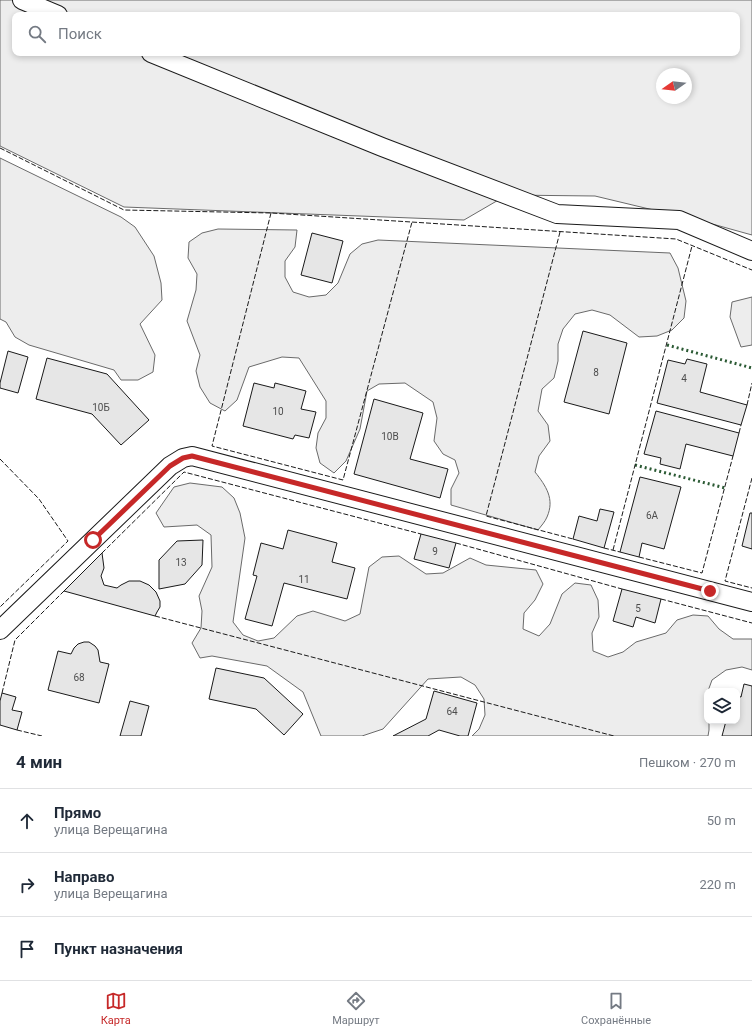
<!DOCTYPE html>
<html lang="ru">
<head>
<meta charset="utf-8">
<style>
	:root { --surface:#fff; --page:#f6f6f7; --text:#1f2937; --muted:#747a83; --line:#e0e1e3; --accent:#c62828 }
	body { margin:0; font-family:Roboto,sans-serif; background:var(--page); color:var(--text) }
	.controls { position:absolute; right:12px; bottom:12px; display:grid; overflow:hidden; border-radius:8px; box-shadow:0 2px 6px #0003 }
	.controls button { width:36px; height:36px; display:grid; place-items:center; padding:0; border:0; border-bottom:1px solid var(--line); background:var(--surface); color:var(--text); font:20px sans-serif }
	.compass { position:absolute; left:656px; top:68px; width:36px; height:36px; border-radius:50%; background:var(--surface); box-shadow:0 2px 6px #0003; rotate:256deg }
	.stop { position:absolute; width:12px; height:12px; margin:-9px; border:3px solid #c62828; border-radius:50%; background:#fff }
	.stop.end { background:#c62828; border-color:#fff; box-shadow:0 1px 4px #0008 }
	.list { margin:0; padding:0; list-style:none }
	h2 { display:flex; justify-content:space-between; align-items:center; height:52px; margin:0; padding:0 16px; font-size:17px }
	h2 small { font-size:13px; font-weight:400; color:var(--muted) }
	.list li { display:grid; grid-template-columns:26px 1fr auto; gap:12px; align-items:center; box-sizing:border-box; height:64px; padding:0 16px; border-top:1px solid var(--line) }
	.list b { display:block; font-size:15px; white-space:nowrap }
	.list p { margin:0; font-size:13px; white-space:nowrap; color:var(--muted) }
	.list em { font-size:13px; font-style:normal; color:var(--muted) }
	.icon { flex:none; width:22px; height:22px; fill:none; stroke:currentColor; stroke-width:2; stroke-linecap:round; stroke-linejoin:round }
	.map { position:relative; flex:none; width:752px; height:736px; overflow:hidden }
	.search { position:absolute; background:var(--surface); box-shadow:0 2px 6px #0003; left:12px; right:12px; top:12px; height:44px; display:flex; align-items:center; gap:10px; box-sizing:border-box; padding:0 14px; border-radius:8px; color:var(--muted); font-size:15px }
	.sheet { height:244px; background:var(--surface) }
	nav { display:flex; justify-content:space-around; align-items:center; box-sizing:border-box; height:56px; border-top:1px solid var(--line); background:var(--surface); font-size:11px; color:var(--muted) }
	nav a { display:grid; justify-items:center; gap:2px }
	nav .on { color:var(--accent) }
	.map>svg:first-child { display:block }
	.green { fill:#ededed; stroke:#6a6a6a; fill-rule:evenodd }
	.building { fill:#e6e6e6; stroke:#1a1a1a }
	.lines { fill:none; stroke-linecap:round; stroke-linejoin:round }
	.minor-casing { stroke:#1a1a1a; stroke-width:20 }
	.minor { stroke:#fff; stroke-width:18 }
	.hedge { stroke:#2b5a34; stroke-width:3; stroke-dasharray:2 3; stroke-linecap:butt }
	.fence { stroke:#1a1a1a; stroke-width:1; stroke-dasharray:5 2; stroke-linecap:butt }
	.route { stroke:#c62828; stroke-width:5 }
	.labels { text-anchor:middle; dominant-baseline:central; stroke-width:3; stroke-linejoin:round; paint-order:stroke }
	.number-label { font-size:10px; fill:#4d4d4d }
</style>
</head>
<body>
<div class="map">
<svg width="752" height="736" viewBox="0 0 752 736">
	<rect width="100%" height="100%" fill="#fff"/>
	<!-- green -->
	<g class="green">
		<path d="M 0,0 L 752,0 L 752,235 L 716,225 L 595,196 L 507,195 L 464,220 L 124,207 L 0,146 ZM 15,15 L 737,15 L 737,53 L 15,53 ZM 662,74 L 686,74 L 686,98 L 662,98 Z"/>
		<polygon points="0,158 121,217 135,227 154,256 161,283 162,300 140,324 155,355 153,372 138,380 121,380 114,370 29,345 15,337 6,322 0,319"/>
		<path d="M 218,229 L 297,230 L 295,247 L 285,261 L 285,277 L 293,292 L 309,297 L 326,295 L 338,283 L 350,254 L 362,244 L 378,240 L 670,253 L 678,268 L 686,301 L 684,318 L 672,330 L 657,336 L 639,337 L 610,315 L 592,310 L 575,314 L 563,329 L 558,344 L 558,361 L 554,378 L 542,389 L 538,411 L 548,425 L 550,441 L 539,456 L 535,472 C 546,486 555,499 547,517 C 545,522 541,526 538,530 L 451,505 L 451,489 L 459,473 L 455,460 L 443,454 L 434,441 L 437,418 L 433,402 L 405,383 L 379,384 L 367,391 L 360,429 L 346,461 L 334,473 L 320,463 L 316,448 L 318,433 L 326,418 L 326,401 L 299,358 L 282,357 L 249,367 L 237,400 L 225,411 L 210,403 L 200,387 L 196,371 L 200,355 L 187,321 L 196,290 L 197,274 L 188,258 L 189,242 L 202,233 Z"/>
		<polygon points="752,297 752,345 741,347 730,317 732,302"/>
		<polygon points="190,483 222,487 234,498 240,513 245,538 233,622 243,635 258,641 274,638 297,616 313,611 345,621 360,614 369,567 382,557 399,556 426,574 443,573 470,558 486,565 536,570 543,584 535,600 524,613 523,629 539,636 550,624 562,594 575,583 591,585 598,600 599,617 592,633 593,651 608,657 623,652 636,642 666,633 677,620 693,615 708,616 719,629 733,639 752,639 752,670 742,667 726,670 712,680 708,691 707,691 706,697 707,721 709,721 709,730 708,736 472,736 479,729 485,715 484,699 475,685 461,677 428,679 383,729 362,736 321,736 303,692 267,666 212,656 200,658 192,643 201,628 202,611 199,596 212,567 211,535 197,525 164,527 156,513 174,487"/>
	</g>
	<!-- building -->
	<g class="building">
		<polygon points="312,233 343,241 332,283 301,275"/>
		<polygon points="583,331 627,343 609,414 564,402"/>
		<polygon points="8,351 28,357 18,393 0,388 0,383"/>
		<polygon points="47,358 107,374 149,420 121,445 92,414 36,399"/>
		<polygon points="687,359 707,364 700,392 747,405 741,425 657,403 668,360 685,364"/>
		<polygon points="254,383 274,388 275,383 306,391 301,409 316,412 309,438 295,435 293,439 243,426"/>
		<polygon points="374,399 423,413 410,459 448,469 440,498 354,474"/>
		<polygon points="656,411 739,433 733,456 686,444 680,469 660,464 661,458 644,454"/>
		<polygon points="640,477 681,487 664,549 642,543 639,557 620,552"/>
		<polygon points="600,509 614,512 604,548 573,539 579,516 597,521"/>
		<polygon points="750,513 752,513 752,549 742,546"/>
		<polygon points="288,530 337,543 332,562 355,568 347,599 284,583 272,626 245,619 257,576 253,575 261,543 283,549"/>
		<polygon points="421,534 456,543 449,568 414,559"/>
		<polygon points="203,540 202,565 185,584 159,589 159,560 177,541"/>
		<polygon points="102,553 104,568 101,576 104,585 117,588 121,585 129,581 140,581 149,585 156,592 160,601 160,607 157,612 155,616 64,591"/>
		<polygon points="622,589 661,599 655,623 636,617 633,627 613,621"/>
		<polygon points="84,642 89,642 95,646 98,650 100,662 109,664 99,703 48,690 58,651 71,654 74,648 78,644"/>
		<polygon points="216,668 264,678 303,714 284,735 256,709 209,699"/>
		<polygon points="744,684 752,686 752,736 722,736 726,721 737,721 737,696 741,697"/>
		<polygon points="434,691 477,703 468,736 460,736 439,730 428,736 393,736 426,719"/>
		<polygon points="2,693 16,697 12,710 22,712 17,730 0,725 0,701"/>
		<polygon points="130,701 149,706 141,736 120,736"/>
	</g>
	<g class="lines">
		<!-- minor casing -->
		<g class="minor-casing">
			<g id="minor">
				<polyline points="22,0 58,15"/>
				<polyline points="151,53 382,147 557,214 679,220 752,251"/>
				<polyline points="0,630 170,466 183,458 192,456 752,602"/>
			</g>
		</g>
		<!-- minor -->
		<use href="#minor" class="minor"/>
		<!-- hedge -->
		<g class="hedge">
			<polyline points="667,345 752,368"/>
			<polyline points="635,465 725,488"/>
		</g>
		<!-- fence -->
		<g class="fence">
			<polyline points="0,148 124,210 271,213 676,239 752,270"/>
			<polyline points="271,213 212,446 343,480 412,222"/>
			<polyline points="560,232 486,516 573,539"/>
			<polyline points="747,405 752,383"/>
			<polyline points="739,433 741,425"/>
			<polyline points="0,459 39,499 68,541 0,607"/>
			<polyline points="752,478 725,581 752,588"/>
			<polyline points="456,543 622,589"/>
			<polyline points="604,548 620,552"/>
			<polyline points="613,550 692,246"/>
			<polyline points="102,553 184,472 421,534"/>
			<polyline points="639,557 702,573 733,456"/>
			<polyline points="661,599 752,623"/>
			<polyline points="155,616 614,736"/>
			<polyline points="2,693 15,640 64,591"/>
			<polyline points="17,730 42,736"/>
		</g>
	</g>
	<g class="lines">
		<!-- route -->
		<polyline class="route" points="93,540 170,466 183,458 192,456 710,591"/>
	</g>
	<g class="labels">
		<!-- number labels -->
		<g class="number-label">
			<text x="596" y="372">8</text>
			<text x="684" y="378">4</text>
			<text x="101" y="407">10Б</text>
			<text x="278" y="411">10</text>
			<text x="390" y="436">10В</text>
			<text x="652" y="515">6А</text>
			<text x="435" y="551">9</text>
			<text x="181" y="562">13</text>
			<text x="304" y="579">11</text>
			<text x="638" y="608">5</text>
			<text x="79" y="677">68</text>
			<text x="452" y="711">64</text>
		</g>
	</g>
</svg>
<div class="controls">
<button><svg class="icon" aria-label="layers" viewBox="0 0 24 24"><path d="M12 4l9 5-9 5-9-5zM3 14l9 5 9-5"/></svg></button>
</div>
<svg class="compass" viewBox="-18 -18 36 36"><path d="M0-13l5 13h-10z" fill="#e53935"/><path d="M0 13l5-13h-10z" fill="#747a83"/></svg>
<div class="stop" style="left:93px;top:540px"></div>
<div class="stop end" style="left:710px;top:591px"></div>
<div class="search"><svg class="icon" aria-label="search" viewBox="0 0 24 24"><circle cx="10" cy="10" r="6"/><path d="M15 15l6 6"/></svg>Поиск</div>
</div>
<section class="sheet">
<h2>4 мин<small>Пешком · 270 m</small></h2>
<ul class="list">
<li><svg class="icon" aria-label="ahead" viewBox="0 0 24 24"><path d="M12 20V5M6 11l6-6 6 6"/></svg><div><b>Прямо</b><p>улица Верещагина</p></div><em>50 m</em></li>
<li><svg class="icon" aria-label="right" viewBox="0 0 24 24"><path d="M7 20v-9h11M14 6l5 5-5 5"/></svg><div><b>Направо</b><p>улица Верещагина</p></div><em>220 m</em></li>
<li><svg class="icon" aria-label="arrive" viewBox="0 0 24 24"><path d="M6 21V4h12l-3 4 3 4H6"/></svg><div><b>Пункт назначения</b></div></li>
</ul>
</section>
<nav>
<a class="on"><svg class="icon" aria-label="map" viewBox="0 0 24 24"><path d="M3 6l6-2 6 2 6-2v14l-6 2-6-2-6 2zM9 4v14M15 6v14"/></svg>Карта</a>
<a><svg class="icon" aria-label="directions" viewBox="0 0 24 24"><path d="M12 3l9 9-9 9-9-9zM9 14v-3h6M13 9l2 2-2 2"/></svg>Маршрут</a>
<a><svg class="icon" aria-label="saved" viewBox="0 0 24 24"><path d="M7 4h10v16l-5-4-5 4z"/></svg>Сохранённые</a>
</nav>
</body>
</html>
